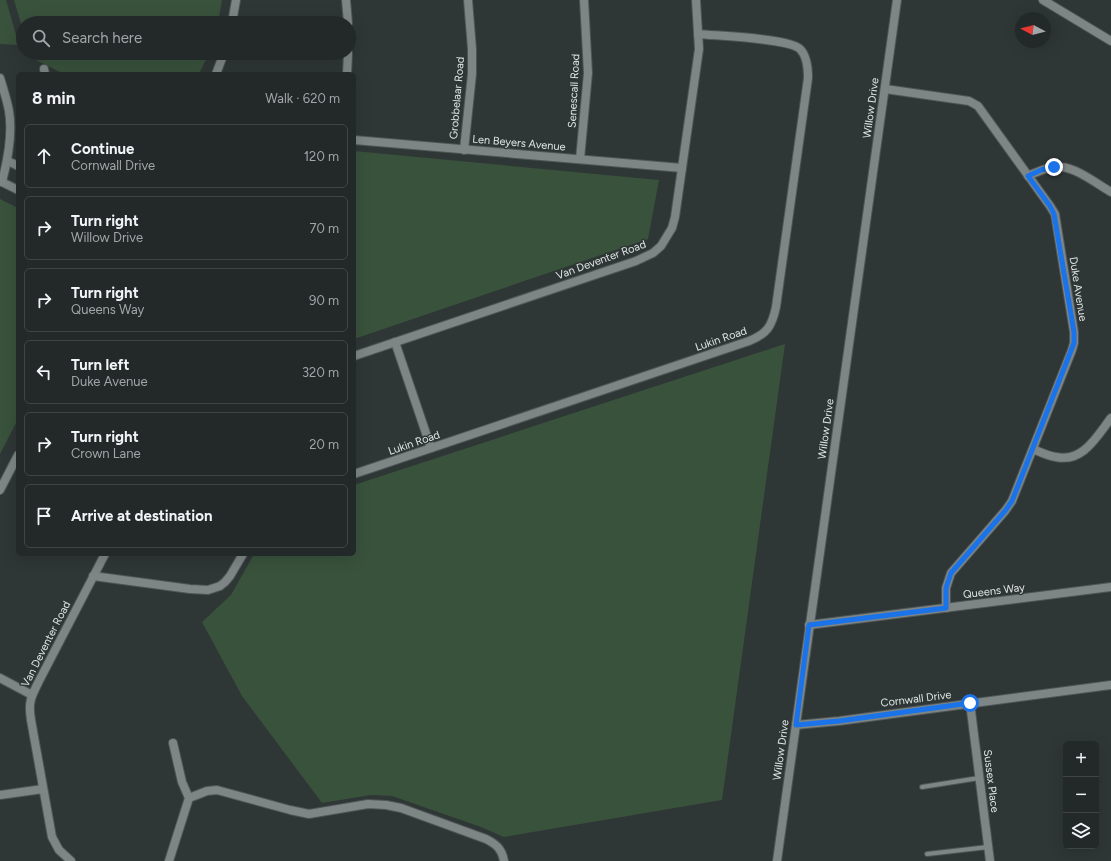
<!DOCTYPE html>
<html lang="en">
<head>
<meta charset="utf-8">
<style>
	:root { --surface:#232828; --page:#2b3030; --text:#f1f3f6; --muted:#a3a6a8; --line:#404445 }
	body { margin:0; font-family:Figtree,sans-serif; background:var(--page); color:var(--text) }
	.controls { position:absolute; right:12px; bottom:12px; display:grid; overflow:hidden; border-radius:6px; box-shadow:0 4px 16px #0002 }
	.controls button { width:36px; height:36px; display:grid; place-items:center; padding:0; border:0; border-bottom:1px solid var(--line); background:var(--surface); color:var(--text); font:20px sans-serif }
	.compass { position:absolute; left:1015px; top:12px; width:36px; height:36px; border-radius:50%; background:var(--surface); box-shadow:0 4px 16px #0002; rotate:277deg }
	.stop { position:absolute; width:12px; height:12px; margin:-9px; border:3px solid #1a73e8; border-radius:50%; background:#fff }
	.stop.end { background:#1a73e8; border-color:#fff; box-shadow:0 1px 4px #0008 }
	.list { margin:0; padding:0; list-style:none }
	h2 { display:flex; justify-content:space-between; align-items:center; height:52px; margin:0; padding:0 16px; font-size:17px }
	h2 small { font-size:13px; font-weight:400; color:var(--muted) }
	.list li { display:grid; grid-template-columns:26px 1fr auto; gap:12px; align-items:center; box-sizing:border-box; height:64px; margin:0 8px 8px; padding:0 8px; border:1px solid var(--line); border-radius:6px }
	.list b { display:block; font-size:15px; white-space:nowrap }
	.list p { margin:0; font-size:13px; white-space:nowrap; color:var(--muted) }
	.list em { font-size:13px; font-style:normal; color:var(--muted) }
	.icon { flex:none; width:22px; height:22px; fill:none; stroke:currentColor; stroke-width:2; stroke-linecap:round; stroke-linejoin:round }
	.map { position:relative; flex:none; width:1111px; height:861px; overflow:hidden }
	.search { position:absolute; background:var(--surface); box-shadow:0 4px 16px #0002; left:16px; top:16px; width:340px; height:44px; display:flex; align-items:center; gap:10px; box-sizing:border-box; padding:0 14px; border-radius:22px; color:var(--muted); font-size:15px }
	.panel { position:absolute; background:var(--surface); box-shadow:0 4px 16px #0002; left:16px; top:72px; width:340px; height:484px; border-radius:6px }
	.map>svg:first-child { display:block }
	.green { fill:#39523c }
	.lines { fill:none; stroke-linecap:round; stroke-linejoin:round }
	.service-casing { stroke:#4f5555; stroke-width:6 }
	.minor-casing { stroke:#4f5555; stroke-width:10 }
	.service { stroke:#7d8585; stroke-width:4 }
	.minor { stroke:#7d8585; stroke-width:8 }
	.route { stroke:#1a73e8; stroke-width:5 }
	.labels { text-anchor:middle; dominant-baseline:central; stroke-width:3; stroke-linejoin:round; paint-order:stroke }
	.street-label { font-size:11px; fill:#e0e4e4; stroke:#2f3636 }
</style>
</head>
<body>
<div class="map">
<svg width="1111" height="861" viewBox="0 0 1111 861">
	<rect width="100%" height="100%" fill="#2f3636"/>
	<!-- green -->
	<g class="green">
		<polygon points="0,0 6,0 19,45 0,44"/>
		<polygon points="14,0 222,0 218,23 23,23 23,30"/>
		<polygon points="30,53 209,53 199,74 64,74 32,58"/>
		<polygon points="354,151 659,180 648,239 354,339"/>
		<polygon points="0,199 18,208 18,419 0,454"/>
		<polygon points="785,344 722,800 504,837 481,827 392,796 371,795 322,803 242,696 202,622 231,595 254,554 354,554 354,485"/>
	</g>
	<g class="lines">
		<!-- service casing -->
		<g class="service-casing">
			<g id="service">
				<polyline points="922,787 979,778"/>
				<polyline points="927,854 988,847"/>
			</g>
		</g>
		<!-- minor casing -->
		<g class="minor-casing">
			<g id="minor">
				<polyline points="346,0 348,23"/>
				<polyline points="1043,0 1111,41"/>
				<polyline points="232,23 236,0"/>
				<polyline points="44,69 45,74"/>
				<polyline points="216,74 224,53"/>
				<polyline points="347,74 348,53"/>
				<path d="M 0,78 C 3,88 7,100 9,111 C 13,134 8,159 2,182"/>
				<polyline points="885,89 969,101 978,106 1050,206 1055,214 1074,332 1074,343 1072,350 1012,501 1005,511 951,573 946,588 946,608"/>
				<polyline points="354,140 682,168"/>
				<polyline points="464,150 472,74 472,49 468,0"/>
				<polyline points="580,159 588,73 584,0"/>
				<polyline points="8,161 18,166"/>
				<path d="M 1028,176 C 1039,171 1050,166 1061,167 C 1077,168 1097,184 1111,192"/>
				<polyline points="0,181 18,190"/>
				<polyline points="395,342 431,448"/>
				<polyline points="354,356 636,261 653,253 661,246 672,228 675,217 699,49 696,0"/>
				<path d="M 1033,449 C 1040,452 1048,456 1056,457 C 1083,463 1097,436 1111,418"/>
				<path d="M 354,474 L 749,341 C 767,334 772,326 776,307 L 808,78 C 808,68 807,56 800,49 C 789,38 717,36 698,34"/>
				<polyline points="0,490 18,455"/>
				<polyline points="93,576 190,589 208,590 220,586 225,582 230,576 243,554"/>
				<polyline points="809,625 1111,587"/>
				<polyline points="0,678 32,695"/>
				<polyline points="970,703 990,861"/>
				<polyline points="796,725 839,721 1111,685"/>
				<polyline points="173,743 182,782 189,798"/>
				<polyline points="0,795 43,789"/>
				<path d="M 71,861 L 59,850 L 52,837 L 31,720 C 28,702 31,697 39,681 L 105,554"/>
				<path d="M 169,861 L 189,798 L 207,791 L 217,790 L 290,810 L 309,814 L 368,804 L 386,805 L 401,808 L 486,839 C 496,844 502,849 504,861"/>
				<polyline points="777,861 897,0"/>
			</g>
		</g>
		<!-- service -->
		<use href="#service" class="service"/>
		<!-- minor -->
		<use href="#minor" class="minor"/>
	</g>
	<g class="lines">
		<!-- route -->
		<polyline class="route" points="970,703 839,721 796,725 809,625 946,608 946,588 951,573 1005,511 1012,501 1074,343 1074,332 1054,214 1050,206 1028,176 1041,170 1054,167"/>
	</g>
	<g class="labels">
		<!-- street labels -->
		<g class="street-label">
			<text transform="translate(574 91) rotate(-87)">Senescall Road</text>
			<text transform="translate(457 98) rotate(-85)">Grobbelaar Road</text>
			<text transform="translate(871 108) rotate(-82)">Willow Drive</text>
			<text transform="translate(519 143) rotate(5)">Len Beyers Avenue</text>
			<text transform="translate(601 260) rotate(-20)">Van Deventer Road</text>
			<text transform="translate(1078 289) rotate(81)">Duke Avenue</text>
			<text transform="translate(721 339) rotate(-19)">Lukin Road</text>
			<text transform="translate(826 429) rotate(-82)">Willow Drive</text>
			<text transform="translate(414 443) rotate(-19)">Lukin Road</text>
			<text transform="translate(994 591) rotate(-7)">Queens Way</text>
			<text transform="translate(46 644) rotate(-63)">Van Deventer Road</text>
			<text transform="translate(916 699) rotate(-7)">Cornwall Drive</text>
			<text transform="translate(781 750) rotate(-82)">Willow Drive</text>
			<text transform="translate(991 781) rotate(83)">Sussex Place</text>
		</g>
	</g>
</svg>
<div class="controls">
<button>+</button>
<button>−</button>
<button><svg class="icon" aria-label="layers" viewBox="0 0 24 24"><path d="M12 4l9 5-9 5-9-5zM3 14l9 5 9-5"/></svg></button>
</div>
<svg class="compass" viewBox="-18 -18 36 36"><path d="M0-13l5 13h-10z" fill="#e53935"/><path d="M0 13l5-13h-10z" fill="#a3a6a8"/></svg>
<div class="stop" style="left:970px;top:703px"></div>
<div class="stop end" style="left:1054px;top:167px"></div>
<div class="search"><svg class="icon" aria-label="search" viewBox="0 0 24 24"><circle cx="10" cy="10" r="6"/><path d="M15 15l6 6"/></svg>Search here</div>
<section class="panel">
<h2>8 min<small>Walk · 620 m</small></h2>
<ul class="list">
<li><svg class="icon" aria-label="ahead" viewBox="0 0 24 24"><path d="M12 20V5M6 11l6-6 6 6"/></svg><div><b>Continue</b><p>Cornwall Drive</p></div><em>120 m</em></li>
<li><svg class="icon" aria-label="right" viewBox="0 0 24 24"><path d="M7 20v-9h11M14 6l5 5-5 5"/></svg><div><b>Turn right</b><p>Willow Drive</p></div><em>70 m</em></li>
<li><svg class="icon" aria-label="right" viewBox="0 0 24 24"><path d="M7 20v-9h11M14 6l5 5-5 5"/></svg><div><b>Turn right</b><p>Queens Way</p></div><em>90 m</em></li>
<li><svg class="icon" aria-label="left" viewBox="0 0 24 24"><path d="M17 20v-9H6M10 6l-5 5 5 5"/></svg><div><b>Turn left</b><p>Duke Avenue</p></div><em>320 m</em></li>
<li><svg class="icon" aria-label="right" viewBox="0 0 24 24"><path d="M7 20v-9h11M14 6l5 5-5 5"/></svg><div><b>Turn right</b><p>Crown Lane</p></div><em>20 m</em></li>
<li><svg class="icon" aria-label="arrive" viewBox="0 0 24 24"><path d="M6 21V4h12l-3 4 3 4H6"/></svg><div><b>Arrive at destination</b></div></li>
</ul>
</section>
</div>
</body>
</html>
